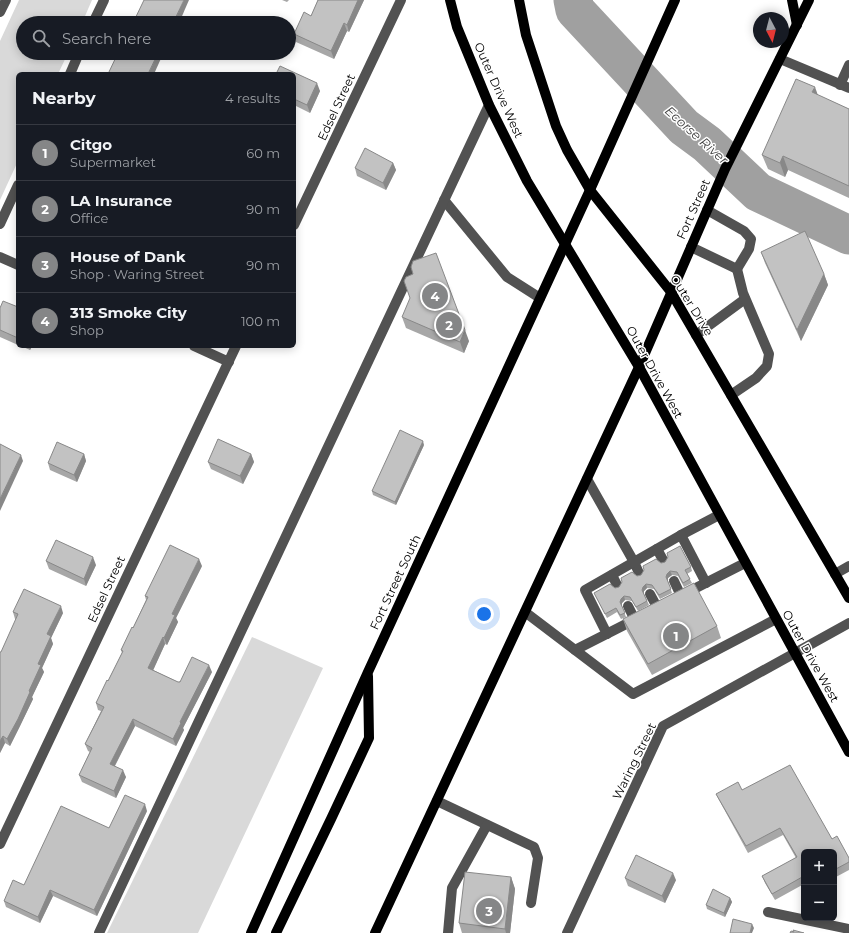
<!DOCTYPE html>
<html lang="en">
<head>
<meta charset="utf-8">
<style>
	:root { --surface:#171b24; --page:#242831; --text:#f1f3f6; --muted:#9ea1a6; --line:#363941; --accent:#858687 }
	body { margin:0; font-family:Montserrat,sans-serif; background:var(--page); color:var(--text) }
	.controls { position:absolute; right:12px; bottom:12px; display:grid; overflow:hidden; border-radius:6px; box-shadow:0 2px 10px #0003 }
	.controls button { width:36px; height:36px; display:grid; place-items:center; padding:0; border:0; border-bottom:1px solid var(--line); background:var(--surface); color:var(--text); font:20px sans-serif }
	.compass { position:absolute; left:753px; top:12px; width:36px; height:36px; border-radius:50%; background:var(--surface); box-shadow:0 2px 10px #0003; rotate:173deg }
	.you { position:absolute; left:484px; top:614px; width:14px; height:14px; margin:-10px; border:3px solid #fff; border-radius:50%; background:#1a73e8; box-shadow:0 0 0 6px #1a73e833 }
	.badge { display:grid; place-items:center; width:26px; height:26px; border-radius:50%; background:var(--accent); color:#fff; font-size:13px; font-weight:700 }
	.pin { position:absolute; translate:-50% -50%; border:2px solid #fff; box-shadow:0 1px 4px #0006 }
	.list { margin:0; padding:0; list-style:none }
	h2 { display:flex; justify-content:space-between; align-items:center; height:52px; margin:0; padding:0 16px; font-size:17px }
	h2 small { font-size:13px; font-weight:400; color:var(--muted) }
	.list li { display:grid; grid-template-columns:26px 1fr auto; gap:12px; align-items:center; box-sizing:border-box; height:56px; padding:0 16px; border-top:1px solid var(--line) }
	.list b { display:block; font-size:15px; white-space:nowrap }
	.list p { margin:0; font-size:13px; white-space:nowrap; color:var(--muted) }
	.list em { font-size:13px; font-style:normal; color:var(--muted) }
	.icon { flex:none; width:22px; height:22px; fill:none; stroke:currentColor; stroke-width:2; stroke-linecap:round; stroke-linejoin:round }
	.map { position:relative; flex:none; width:849px; height:933px; overflow:hidden }
	.search { position:absolute; background:var(--surface); box-shadow:0 2px 10px #0003; left:16px; top:16px; width:280px; height:44px; display:flex; align-items:center; gap:10px; box-sizing:border-box; padding:0 14px; border-radius:22px; color:var(--muted); font-size:15px }
	.panel { position:absolute; background:var(--surface); box-shadow:0 2px 10px #0003; left:16px; top:72px; width:280px; height:276px; border-radius:6px }
	.map>svg:first-child { display:block }
	.green { fill:#d9d9d9 }
	.lines { fill:none; stroke-linecap:round; stroke-linejoin:round }
	.river { stroke:#a0a0a0; stroke-width:39 }
	.minor { stroke:#525252; stroke-width:10 }
	.major { stroke:#000; stroke-width:10 }
	.wall { fill:#a7a7a7 }
	.shaded-wall { fill:#888 }
	.building { fill:#c2c2c2; stroke:#888 }
	.labels { text-anchor:middle; dominant-baseline:central; stroke-width:3; stroke-linejoin:round; paint-order:stroke }
	.street-label { font-size:12px; fill:#000; stroke:#fff }
	.water-label { font-size:13px; font-style:italic; fill:#414141; stroke:#fff }
</style>
</head>
<body>
<div class="map">
<svg width="849" height="933" viewBox="0 0 849 933">
	<rect width="100%" height="100%" fill="#fff"/>
	<!-- green -->
	<g class="green">
		<polygon points="19,0 92,0 82,23 23,23 23,53 68,53 58,74 18,74 18,161 0,200 0,41"/>
		<polygon points="252,637 323,668 198,933 107,933"/>
	</g>
	<g class="lines">
		<!-- river -->
		<polyline class="river" points="573,0 575,10 684,127 707,144 758,192 849,235"/>
		<!-- minor -->
		<g class="minor">
			<polyline points="0,12 6,0"/>
			<polyline points="93,23 104,0"/>
			<polyline points="780,59 849,88"/>
			<polyline points="70,74 79,53"/>
			<polyline points="840,85 849,65"/>
			<polyline points="444,200 507,277 540,298"/>
			<polyline points="0,224 18,185"/>
			<polyline points="294,225 401,0"/>
			<polyline points="691,247 737,269 749,249 751,239 744,231 707,210"/>
			<polyline points="0,257 18,265"/>
			<polyline points="696,335 745,299"/>
			<polyline points="194,346 229,362"/>
			<polyline points="731,395 756,378 767,366 769,354 743,293 737,269"/>
			<polyline points="587,479 634,562 639,573"/>
			<polyline points="681,535 719,515"/>
			<polyline points="657,549 663,560"/>
			<polyline points="835,574 849,566"/>
			<polyline points="612,575 617,585"/>
			<polyline points="674,581 681,596"/>
			<polyline points="650,594 657,607"/>
			<polyline points="684,594 745,563"/>
			<polyline points="628,606 635,620"/>
			<polyline points="525,612 633,694 776,619"/>
			<polyline points="607,634 585,590 681,535 706,583"/>
			<polyline points="575,650 636,619"/>
			<polyline points="437,801 534,847 538,858 531,903"/>
			<polyline points="0,844 236,346"/>
			<polyline points="768,912 849,929"/>
			<polyline points="99,933 489,105"/>
			<polyline points="448,933 452,888 487,825"/>
			<polyline points="567,933 663,726 849,623"/>
		</g>
		<!-- major -->
		<g class="major">
			<polyline points="450,0 457,27 489,105 527,181 639,367 849,752"/>
			<polyline points="519,0 526,35 556,126 567,150 590,190 671,292 849,598"/>
			<polyline points="792,0 797,25"/>
			<polyline points="251,933 368,672 590,190 675,0"/>
			<polyline points="276,933 331,819 369,738 368,676"/>
			<polyline points="375,933 639,367 725,169 809,0"/>
		</g>
	</g>
	<!-- wall -->
	<g class="wall">
		<polygon points="282,0 289,0 287,2"/>
		<polygon points="318,0 364,0 349,32 347,31 334,59 296,42 294,34 311,16"/>
		<polygon points="294,74 320,91 310,113 294,105"/>
		<polygon points="817,95 849,109 849,198 788,170 785,177 768,169 762,155"/>
		<polygon points="393,163 396,170 386,190 357,176 355,168"/>
		<polygon points="761,252 824,274 828,285 801,341 765,263"/>
		<polygon points="18,307 18,345 0,337 0,308"/>
		<polygon points="402,317 469,341 464,353 406,328"/>
		<polygon points="21,346 32,346 30,350"/>
		<polygon points="424,445 396,505 373,495 372,491"/>
		<polygon points="84,454 86,461 77,482 50,470 48,463"/>
		<polygon points="251,454 254,462 243,484 211,469 208,462"/>
		<polygon points="46,561 96,565 86,586 49,569"/>
		<polygon points="661,563 691,567 692,571 687,574 692,583 684,587 678,576 672,575 668,578 668,581 672,593 660,599 654,589 647,588 644,591 644,594 649,605 638,611 632,601 625,600 622,603 622,606 626,617 621,619 617,612 607,618 594,593 619,587 637,576 641,575"/>
		<polygon points="202,566 176,618 178,622 167,645 165,644 153,670 178,682 212,672 183,728 184,730 176,746 135,726 115,766 126,777 116,798 82,782 79,775 90,752 88,751 85,744 101,711 98,710 96,703 108,681 122,653 121,650 133,628 146,600 145,596"/>
		<polygon points="13,612 63,613 51,638 53,644 42,668 44,672 32,697 33,699 20,726 10,746 5,743 0,753 16,619 15,619"/>
		<polygon points="623,619 717,626 721,638 652,675 627,631"/>
		<polygon points="742,790 832,839 849,858 849,870 834,878 834,852 804,852 804,884 775,900 765,883 762,876 796,858 783,835 748,853 719,800 716,794"/>
		<polygon points="147,811 97,916 53,896 40,923 6,907 4,901 24,885 109,828"/>
		<polygon points="511,877 515,889 510,933 462,933 459,923"/>
		<polygon points="625,878 676,880 665,903 628,886"/>
		<polygon points="730,898 732,902 725,917 707,909 706,905"/>
	</g>
	<!-- shaded-wall -->
	<g class="shaded-wall">
		<polygon points="184,0 189,0 179,23 173,23"/>
		<polygon points="358,0 364,0 349,32 347,25"/>
		<polygon points="344,23 347,31 334,59 331,51"/>
		<polygon points="158,53 163,53 163,54 154,74 148,74"/>
		<polygon points="317,83 320,91 310,113 307,105"/>
		<polygon points="815,87 820,101 812,92"/>
		<polygon points="783,156 788,170 785,177 780,163"/>
		<polygon points="393,163 396,170 386,190 383,183"/>
		<polygon points="824,274 828,285 801,341 797,330"/>
		<polygon points="465,330 469,341 464,353 460,342"/>
		<polygon points="29,346 32,346 30,350"/>
		<polygon points="423,441 424,445 396,505 395,502"/>
		<polygon points="84,454 86,461 77,482 74,475"/>
		<polygon points="251,454 254,462 243,484 240,476"/>
		<polygon points="21,455 23,461 0,511 0,499"/>
		<polygon points="93,557 96,565 86,586 84,579"/>
		<polygon points="199,559 202,566 176,618 178,622 167,645 164,638 172,614"/>
		<polygon points="670,571 672,575 668,578 668,581 666,577 667,574"/>
		<polygon points="646,584 647,588 644,591 644,594 642,590 643,587"/>
		<polygon points="624,596 625,600 622,603 622,606 620,602 621,599"/>
		<polygon points="61,606 63,613 51,638 53,644 42,668 44,672 32,697 33,699 20,726 10,746 7,739 29,691 38,664 47,634"/>
		<polygon points="163,637 165,644 151,675 148,668"/>
		<polygon points="209,665 212,672 183,728 184,730 176,746 173,739 180,722"/>
		<polygon points="133,719 135,726 112,771 110,764"/>
		<polygon points="3,736 5,743 0,753 0,741"/>
		<polygon points="123,770 126,777 116,798 114,791"/>
		<polygon points="145,804 147,811 97,916 94,910"/>
		<polygon points="673,873 676,880 665,903 662,896"/>
		<polygon points="511,877 515,889 510,933 506,933 505,929"/>
		<polygon points="50,890 53,896 40,923 38,917"/>
		<polygon points="730,898 732,902 725,917 724,913"/>
		<polygon points="752,924 754,928 752,933 750,933"/>
	</g>
	<!-- building -->
	<g class="building">
		<polygon points="144,0 184,0 173,23 133,23"/>
		<polygon points="318,0 358,0 347,25 344,23 331,51 294,34 304,12 311,16"/>
		<polygon points="118,53 158,53 148,74 108,74"/>
		<polygon points="280,66 317,83 307,105 294,99 294,74 276,74"/>
		<polygon points="796,79 815,87 812,92 849,109 849,186 783,156 780,163 762,155"/>
		<polygon points="365,148 393,163 383,183 355,168"/>
		<polygon points="805,231 824,274 797,330 761,252"/>
		<polygon points="436,253 465,330 460,342 402,317 410,298 404,281 406,277 413,274 411,267 413,261"/>
		<polygon points="3,301 18,307 18,338 0,330 0,308"/>
		<polygon points="400,430 423,441 395,502 372,491"/>
		<polygon points="218,439 251,454 240,476 208,462"/>
		<polygon points="57,442 84,454 74,475 48,463"/>
		<polygon points="0,444 21,455 0,499"/>
		<polygon points="56,540 93,557 84,579 46,561"/>
		<polygon points="170,545 199,559 172,614 175,615 164,638 163,637 148,668 178,682 180,682 192,657 209,665 180,722 181,723 173,739 133,719 110,764 123,770 114,791 79,775 92,748 85,744 104,707 96,703 107,680 108,681 123,651 121,650 132,627 133,628 148,597 145,596"/>
		<polygon points="680,546 691,567 685,570 690,579 683,583 677,572 670,571 667,574 666,577 671,589 659,595 652,585 646,584 643,587 642,590 647,601 636,607 630,597 624,596 621,599 620,602 625,613 620,615 616,608 605,614 594,593 610,584 615,588 619,587 622,582 621,578 632,572 637,576 641,575 644,570 643,566 656,559 661,563 665,562 668,557 667,553"/>
		<polygon points="694,583 717,626 648,664 623,619"/>
		<polygon points="24,589 61,606 47,634 51,636 38,664 41,665 29,691 30,692 18,719 7,739 3,736 0,741 0,652 1,652 18,614 13,612"/>
		<polygon points="790,765 832,839 837,836 849,858 849,862 834,870 834,852 804,852 804,876 772,894 762,876 797,857 780,828 746,846 716,794 738,782 742,790"/>
		<polygon points="125,795 145,804 94,910 50,890 38,917 4,901 13,880 24,885 61,806 109,828"/>
		<polygon points="636,855 673,873 662,896 625,878"/>
		<polygon points="465,872 511,877 505,929 459,923"/>
		<polygon points="713,889 730,898 724,913 706,905"/>
		<polygon points="733,919 752,924 750,933 730,933"/>
		<polygon points="793,930 804,933 790,933 791,931 794,932"/>
	</g>
	<g class="labels">
		<!-- street labels -->
		<g class="street-label">
			<text transform="translate(499 90) rotate(66)">Outer Drive West</text>
			<text transform="translate(336 107) rotate(-65)">Edsel Street</text>
			<text transform="translate(693 209) rotate(-66)">Fort Street</text>
			<text transform="translate(692 305) rotate(58)">Outer Drive</text>
			<text transform="translate(655 372) rotate(61)">Outer Drive West</text>
			<text transform="translate(395 582) rotate(-65)">Fort Street South</text>
			<text transform="translate(106 589) rotate(-65)">Edsel Street</text>
			<text transform="translate(811 656) rotate(61)">Outer Drive West</text>
			<text transform="translate(634 761) rotate(-64)">Waring Street</text>
		</g>
		<!-- water labels -->
		<g class="water-label">
			<text transform="translate(697 135) rotate(42)">Ecorse River</text>
		</g>
	</g>
</svg>
<div class="controls">
<button>+</button>
<button>−</button>
</div>
<svg class="compass" viewBox="-18 -18 36 36"><path d="M0-13l5 13h-10z" fill="#e53935"/><path d="M0 13l5-13h-10z" fill="#9ea1a6"/></svg>
<div class="you"></div>
<div class="pin badge" style="left:676px;top:636px">1</div>
<div class="pin badge" style="left:449px;top:325px">2</div>
<div class="pin badge" style="left:489px;top:911px">3</div>
<div class="pin badge" style="left:435px;top:296px">4</div>
<div class="search"><svg class="icon" aria-label="search" viewBox="0 0 24 24"><circle cx="10" cy="10" r="6"/><path d="M15 15l6 6"/></svg>Search here</div>
<section class="panel">
<h2>Nearby<small>4 results</small></h2>
<ul class="list">
<li><span class="badge">1</span><div><b>Citgo</b><p>Supermarket</p></div><em>60 m</em></li>
<li><span class="badge">2</span><div><b>LA Insurance</b><p>Office</p></div><em>90 m</em></li>
<li><span class="badge">3</span><div><b>House of Dank</b><p>Shop · Waring Street</p></div><em>90 m</em></li>
<li><span class="badge">4</span><div><b>313 Smoke City</b><p>Shop</p></div><em>100 m</em></li>
</ul>
</section>
</div>
</body>
</html>
